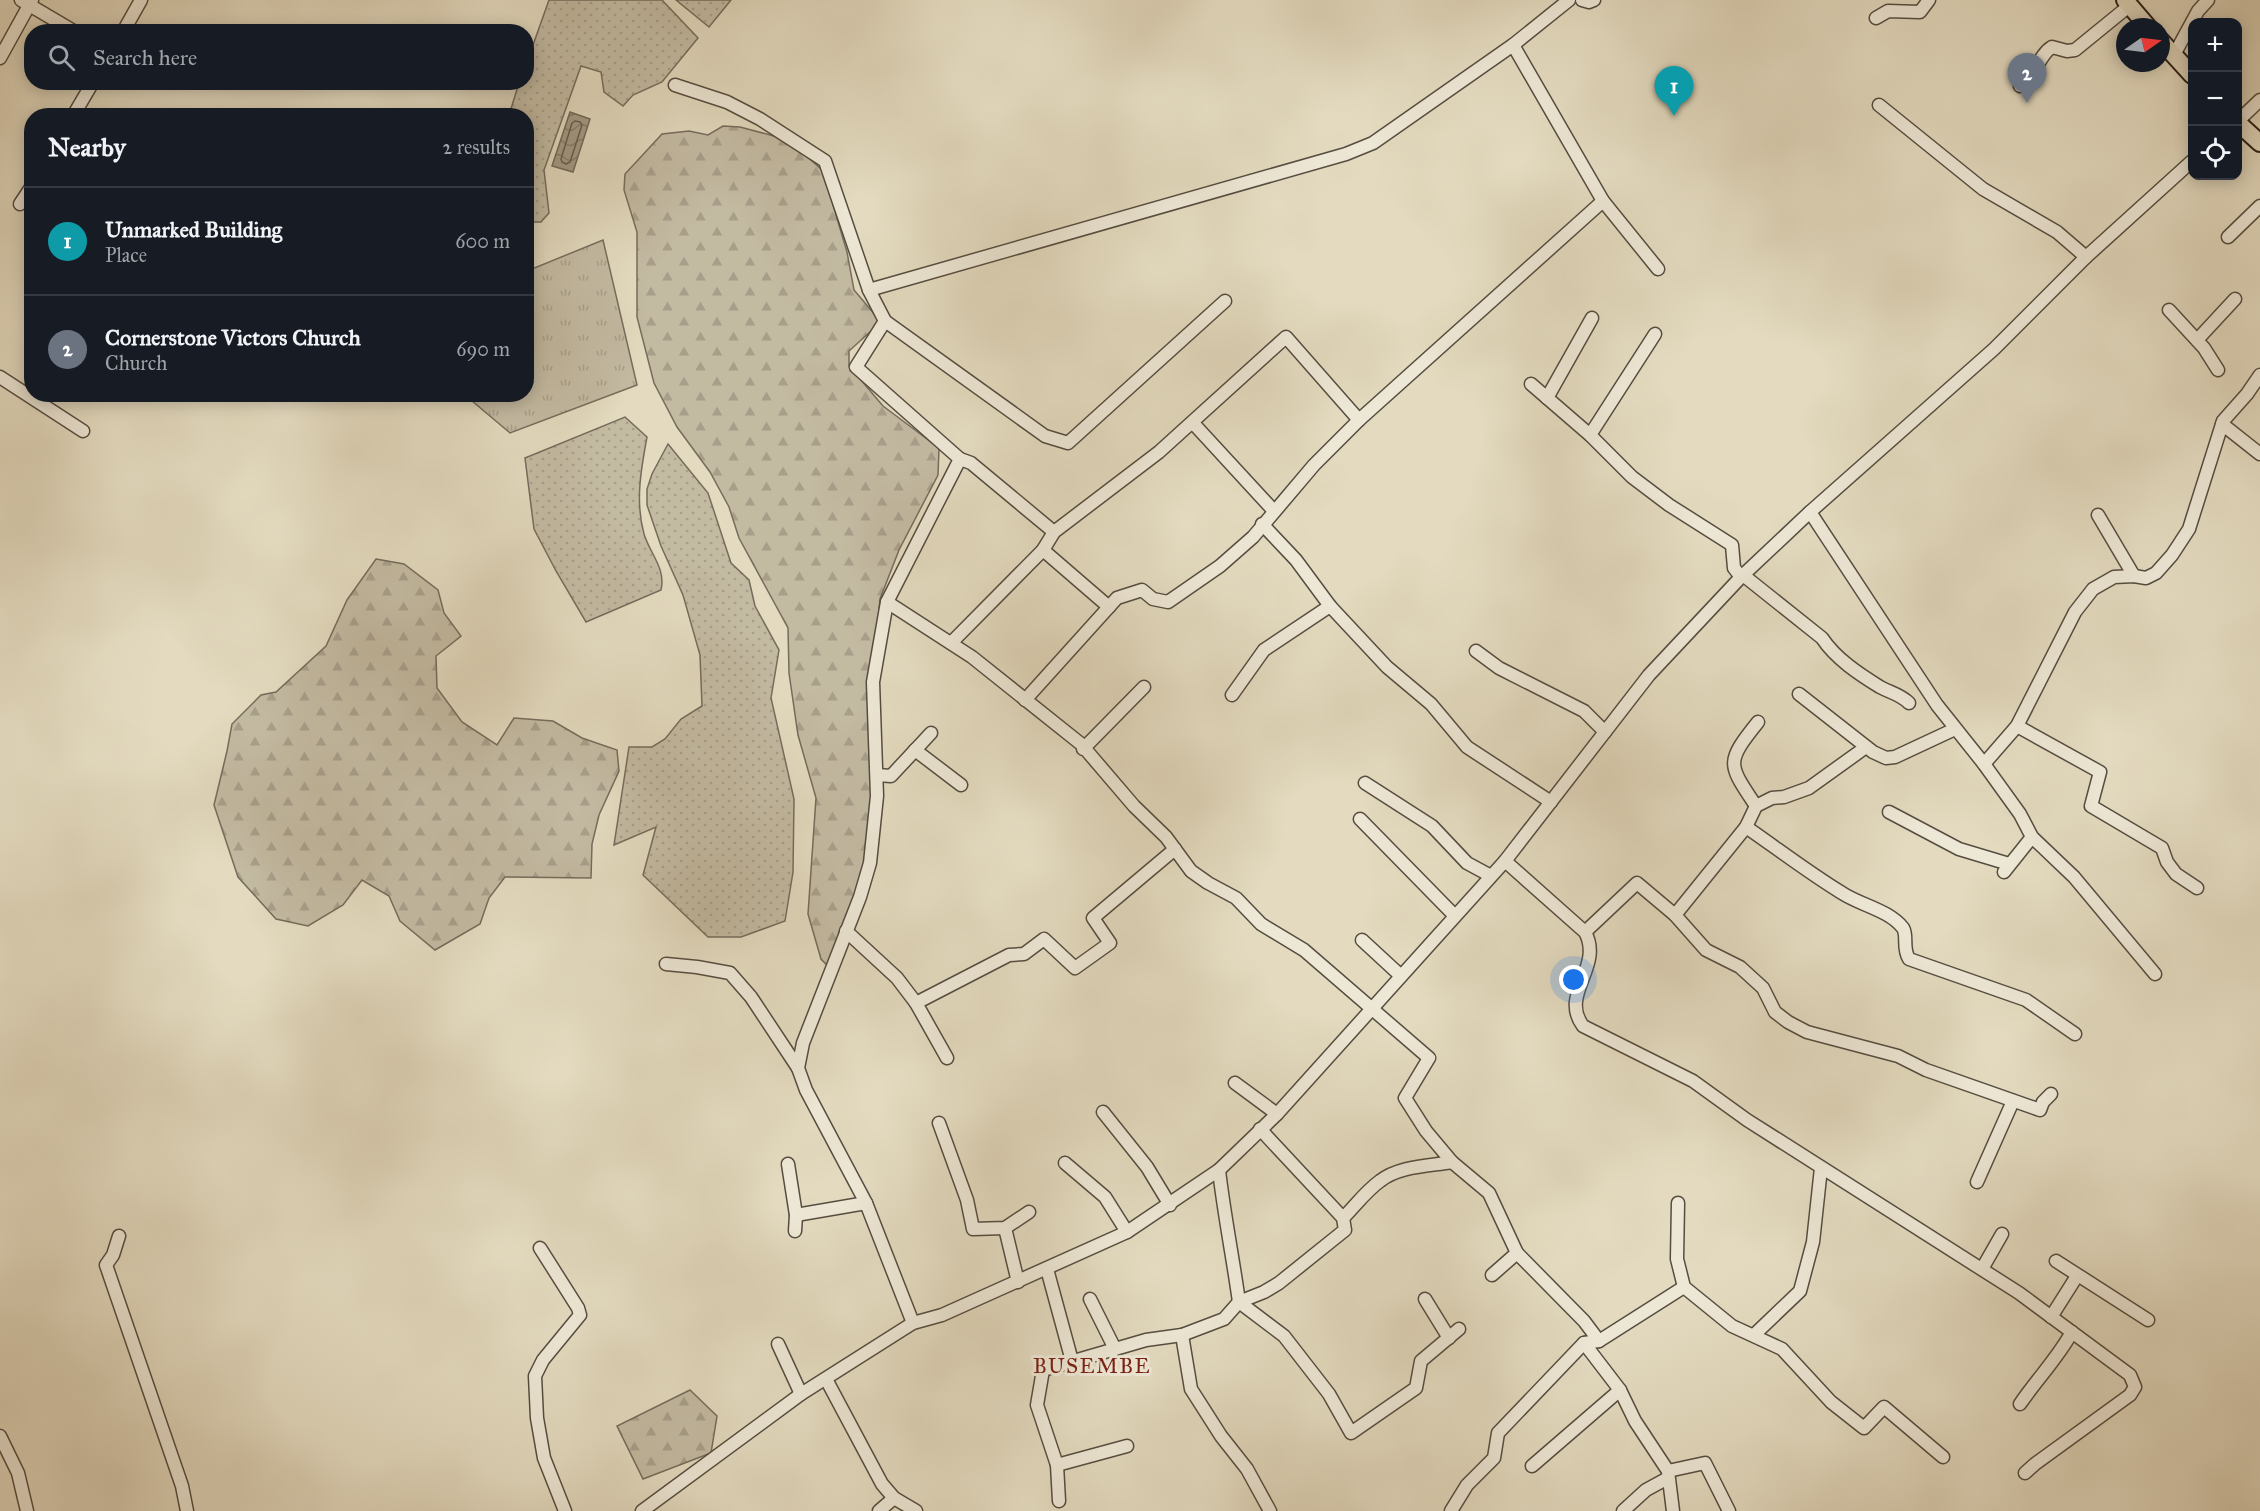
<!DOCTYPE html>
<html lang="en">
<head>
<meta charset="utf-8">
<style>
	:root { --surface:#171b24; --page:#20242c; --text:#f1f3f6; --muted:#9ea1a6; --line:#363941; --accent:#c59692 }
	body { margin:0; font-family:"IM FELL Great Primer",serif; background:var(--page); color:var(--text) }
	.controls { position:absolute; right:18px; top:18px; display:grid; overflow:hidden; border-radius:12px; box-shadow:0 3px 15px #0003 }
	.controls button { width:54px; height:54px; display:grid; place-items:center; padding:0; border:0; border-bottom:2px solid var(--line); background:var(--surface); color:var(--text); font:30px sans-serif }
	.compass { position:absolute; left:2116px; top:18px; width:54px; height:54px; border-radius:50%; background:var(--surface); box-shadow:0 3px 15px #0003; rotate:76deg }
	.you { position:absolute; left:1574px; top:980px; width:21px; height:21px; margin:-15px; border:4px solid #fff; border-radius:50%; background:#1a73e8; box-shadow:0 0 0 9px #1a73e833 }
	.badge { display:grid; place-items:center; width:39px; height:39px; border-radius:50%; background:var(--accent); color:#fff; font-size:20px; font-weight:700 }
	.pin { position:absolute; translate:-50% -50px; filter:drop-shadow(0 2px 3px #0008) }
	.pin::after { content:''; position:absolute; top:32px; width:21px; height:18px; background:inherit; clip-path:polygon(0 0,100% 0,50% 100%) }
	.list { margin:0; padding:0; list-style:none }
	h2 { display:flex; justify-content:space-between; align-items:center; height:78px; margin:0; padding:0 24px; font-size:26px }
	h2 small { font-size:20px; font-weight:400; color:var(--muted) }
	.list li { display:grid; grid-template-columns:39px 1fr auto; gap:18px; align-items:center; box-sizing:border-box; height:108px; padding:0 24px; border-top:2px solid var(--line) }
	.list b { display:block; font-size:22px; white-space:nowrap }
	.list p { margin:0; font-size:20px; white-space:nowrap; color:var(--muted) }
	.list em { font-size:20px; font-style:normal; color:var(--muted) }
	.icon { flex:none; width:33px; height:33px; fill:none; stroke:currentColor; stroke-width:2; stroke-linecap:round; stroke-linejoin:round }
	.map { position:relative; flex:none; width:2260px; height:1511px; overflow:hidden }
	.search { position:absolute; background:var(--surface); box-shadow:0 3px 15px #0003; left:24px; top:24px; width:510px; height:66px; display:flex; align-items:center; gap:15px; box-sizing:border-box; padding:0 21px; border-radius:24px; color:var(--muted); font-size:22px }
	.panel { position:absolute; background:var(--surface); box-shadow:0 3px 15px #0003; left:24px; top:108px; width:510px; height:294px; border-radius:24px }
	.map>svg:first-child { display:block }
	.grass { fill:url(#grass-dots); stroke:#756c5c; stroke-width:1.5 }
	.forest { fill:url(#forest-firs); stroke:#756c5c; stroke-width:1.5 }
	.park { fill:url(#park-tufts); stroke:#756c5c; stroke-width:1.5 }
	.water { fill:url(#water-waves); stroke:#716858; stroke-width:1.5 }
	.lines { fill:none; stroke-linecap:round; stroke-linejoin:round }
	.shore { stroke:#655c4d; stroke-width:1.5 }
	.minor-casing { stroke:#564d40; stroke-width:15 }
	.major-casing { stroke:#271e15; stroke-width:20 }
	.minor { stroke:#ede7d5; stroke-width:12 }
	.major { stroke:#e3dabf; stroke-width:16 }
	.labels { text-anchor:middle; dominant-baseline:central; stroke-width:6; stroke-linejoin:round; paint-order:stroke }
	.quarter-label { font-size:21px; letter-spacing:1.5px; fill:#7a1f14; stroke:#ede7d5 }
</style>
</head>
<body>
<div class="map">
<svg width="2260" height="1511" viewBox="0 0 2260 1511">
	<defs>
		<pattern id="grass-dots" width="8" height="8" patternUnits="userSpaceOnUse" patternTransform="scale(1.5)"><rect width="8" height="8" fill="#c3baa2"/><path d="M2 2h.1M6 6h.1" fill="none" stroke="#a89f8b" stroke-width="1.8" stroke-linecap="round"/></pattern>
		<pattern id="forest-firs" width="22" height="20" patternUnits="userSpaceOnUse" patternTransform="scale(1.5)"><rect width="22" height="20" fill="#c3baa2"/><path d="M5 1l3.5 6h-7zM16 11l3.5 6h-7z" fill="#a89f8b"/></pattern>
		<pattern id="park-tufts" width="24" height="20" patternUnits="userSpaceOnUse" patternTransform="scale(1.5)"><rect width="24" height="20" fill="#c3baa2"/><path d="M3 7l-1-3M5 7V3M7 7l1-3M15 17l-1-3M17 17v-4M19 17l1-3" fill="none" stroke="#a89f8b"/></pattern>
		<pattern id="water-waves" width="16" height="10" patternUnits="userSpaceOnUse" patternTransform="scale(1.5)"><rect width="16" height="10" fill="#a39a85"/><path d="M0 5q4-4 8 0t8 0" fill="none" stroke="#857d6c"/></pattern>
	</defs>
	<rect width="100%" height="100%" fill="#e3dabf"/>
	<filter id="stains"><feTurbulence type="fractalNoise" baseFrequency=".00333" numOctaves="4"/><feColorMatrix values="0 0 0 0 .2 0 0 0 0 .09 0 0 0 0 .02 0 0 0 .5 -.17"/></filter>
	<radialGradient id="worn" r=".72"><stop offset=".6" stop-color="#630" stop-opacity="0"/><stop offset="1" stop-color="#630" stop-opacity=".3"/></radialGradient>
	<!-- grass -->
	<g class="grass">
		<polygon points="549,0 662,0 698,38 662,82 633,95 623,106 604,92 601,72 581,66 544,170 549,213 541,222 527,222 526,116 509,115 519,83 526,82 527,62"/>
		<polygon points="676,0 731,0 709,27"/>
		<path d="M 625,417 L 647,437 C 641,469 635,502 644,534 C 650,554 666,568 661,590 L 586,622 L 556,571 L 534,529 L 525,458 Z"/>
		<polygon points="668,444 708,493 731,563 749,580 755,606 779,650 771,698 794,799 793,872 785,921 741,937 708,937 643,875 656,827 614,845 629,747 652,747 665,739 681,719 702,706 700,655 683,595 661,546 647,505 647,489 652,474"/>
	</g>
	<!-- forest -->
	<g class="forest">
		<polygon points="723,126 740,127 774,136 800,150 823,171 847,252 854,290 881,322 849,351 849,366 883,406 939,448 938,475 899,550 880,599 872,686 875,819 836,974 821,959 808,914 816,798 798,735 789,673 788,628 739,538 729,507 710,472 677,427 654,383 637,317 637,232 624,190 625,174 662,134 689,131 708,135"/>
		<polygon points="376,559 404,564 438,590 444,613 461,636 436,656 437,688 462,722 497,745 514,718 553,721 582,738 617,750 619,771 599,815 592,844 591,878 505,877 489,898 480,924 435,950 400,921 389,896 362,880 343,905 308,926 276,919 238,877 214,805 227,751 232,724 261,695 276,692 326,646 347,600"/>
		<polygon points="690,1390 717,1416 711,1453 643,1479 617,1426"/>
	</g>
	<!-- park -->
	<polygon class="park" points="603,240 637,385 510,433 465,395 526,394 527,271"/>
	<!-- water -->
	<polygon class="water" points="570,112 590,119 573,172 552,166"/>
	<g class="lines">
		<!-- shore -->
		<polygon class="shore" points="575,121 580,122 582,125 570,162 566,164 562,162 561,159 572,123"/>
		<!-- minor casing -->
		<g class="minor-casing">
			<g id="minor">
				<polyline points="21,0 75,32"/>
				<polyline points="1582,0 1589,2 1594,0"/>
				<polyline points="1876,18 1888,11 1920,12 1929,0"/>
				<polyline points="123,32 141,0"/>
				<polyline points="1513,45 1603,201 1658,269"/>
				<polyline points="2174,55 2198,11 2208,0"/>
				<polyline points="0,58 32,0"/>
				<polyline points="675,85 727,102 760,119 825,161 869,290 885,321 856,367 960,459 971,463 1054,532"/>
				<path d="M 2020,86 C 2036,79 2037,56 2052,47 L 2067,51 L 2075,50 L 2129,6"/>
				<polyline points="1879,105 1983,189 2057,232 2086,257"/>
				<polyline points="73,116 93,82"/>
				<polyline points="2238,121 2260,100"/>
				<polyline points="20,204 32,186"/>
				<polyline points="2228,237 2260,206"/>
				<polyline points="869,290 1346,154 1373,143 1513,45 1569,0"/>
				<polyline points="2169,310 2204,348 2218,370"/>
				<polyline points="885,321 1045,436 1068,443 1225,301"/>
				<polyline points="2197,340 2235,299"/>
				<polyline points="0,377 83,431"/>
				<polyline points="1531,384 1590,435 1632,477 1669,505 1732,545 1734,568 1741,577"/>
				<polyline points="1547,398 1592,318"/>
				<polyline points="1193,423 1274,511"/>
				<polyline points="2222,424 2260,454"/>
				<polyline points="1590,435 1655,334"/>
				<polyline points="1810,512 1937,705 1984,764 2020,814 2032,837 2074,877 2155,974"/>
				<polyline points="2098,515 2134,576"/>
				<polyline points="1262,524 1296,560 1330,606 1387,667 1431,704 1467,747 1551,802"/>
				<polyline points="1043,550 1109,607"/>
				<path d="M 1743,575 L 1822,638 C 1836,659 1859,674 1880,687 C 1891,693 1900,694 1909,703"/>
				<polyline points="887,602 972,657 1081,744 1134,806 1166,837 1191,871 1208,883 1236,898 1261,924 1304,950 1429,1058 1405,1098 1426,1131 1452,1162 1489,1193 1517,1253 1584,1321 1599,1341"/>
				<polyline points="951,643 1043,550 1054,532 1159,452 1286,337 1359,420"/>
				<polyline points="1476,651 1499,668 1584,711 1605,732"/>
				<polyline points="1799,694 1873,752 1886,758 1895,757 1955,729"/>
				<polyline points="1232,695 1264,650 1330,606"/>
				<polyline points="1025,700 1117,598 1142,590 1153,599 1168,602 1220,566 1253,537 1314,465 1359,420 1603,201"/>
				<polyline points="2017,726 2100,772 2091,806 2162,848 2167,862 2176,874 2197,888"/>
				<polyline points="1083,749 1144,687"/>
				<polyline points="915,750 961,785"/>
				<polyline points="1984,764 2017,726 2075,612 2093,589 2114,577 2134,576 2146,578 2156,573 2172,555 2189,529 2223,421 2247,394 2260,375"/>
				<polyline points="877,775 891,776 931,733"/>
				<polyline points="1365,783 1432,826 1467,863 1491,876"/>
				<path d="M 1756,806 C 1728,764 1725,763 1758,722"/>
				<polyline points="1889,812 1959,849 2009,864"/>
				<polyline points="1360,819 1455,916"/>
				<path d="M 1746,827 C 1778,849 1809,873 1842,893 C 1860,905 1889,910 1903,928 C 1908,936 1902,948 1909,959 L 2026,1000 L 2075,1034"/>
				<path d="M 1505,861 L 1585,932 C 1604,967 1559,994 1583,1026 L 1693,1081 L 1747,1120 L 2019,1293 L 2130,1375 L 2135,1387 L 2130,1395 L 2035,1464 L 2025,1473"/>
				<polyline points="2004,872 2032,837"/>
				<polyline points="1675,915 1746,827 1756,806 1772,798 1784,797 1809,788 1866,747"/>
				<polyline points="846,931 897,978 916,1003 947,1058"/>
				<polyline points="1585,932 1637,883 1675,915 1706,950 1740,967 1763,988 1775,1012 1788,1022 1807,1032 1898,1056 1926,1070 2040,1110 2043,1102 2051,1094"/>
				<polyline points="1362,940 1401,976"/>
				<polyline points="666,964 697,967 730,973 751,997 798,1068"/>
				<polyline points="916,1003 1009,955 1024,954 1044,939 1075,968 1110,943 1093,918 1175,849"/>
				<polyline points="1235,1083 1277,1114"/>
				<polyline points="1103,1112 1147,1167 1170,1205"/>
				<polyline points="939,1123 967,1200 973,1229 1005,1228 1029,1212"/>
				<polyline points="1065,1163 1105,1197 1127,1232"/>
				<polyline points="788,1164 796,1215 795,1231"/>
				<path d="M 1219,1170 C 1224,1214 1233,1258 1239,1302 L 1284,1336 L 1329,1394 L 1351,1433 L 1416,1388 L 1421,1361 L 1459,1329"/>
				<polyline points="1977,1182 2013,1101"/>
				<polyline points="1678,1203 1677,1259 1684,1287 1732,1326 1782,1349 1831,1402 1864,1428 1884,1407 1943,1457"/>
				<polyline points="796,1215 866,1203"/>
				<path d="M 1343,1218 C 1355,1206 1366,1191 1380,1181 C 1399,1166 1429,1166 1452,1162"/>
				<polyline points="1005,1228 1018,1282"/>
				<polyline points="119,1236 113,1255 106,1265 182,1486 187,1511"/>
				<polyline points="540,1248 578,1308 580,1315 543,1360 535,1376 537,1418 544,1458 565,1511"/>
				<polyline points="2056,1261 2148,1320"/>
				<polyline points="1047,1269 1072,1361"/>
				<polyline points="1982,1269 2002,1234"/>
				<polyline points="1492,1275 1517,1253"/>
				<polyline points="1090,1299 1115,1349"/>
				<polyline points="1425,1299 1449,1338"/>
				<polyline points="2051,1317 2077,1276"/>
				<polyline points="913,1323 866,1203 806,1090 798,1068 803,1043 860,897 870,863 877,796 873,682 887,602 960,459"/>
				<polyline points="1182,1335 1191,1389 1221,1436 1247,1469 1270,1511"/>
				<polyline points="1754,1335 1800,1291 1813,1242 1821,1168"/>
				<polyline points="1584,1343 1620,1390 1635,1421 1668,1471 1673,1511"/>
				<polyline points="778,1344 801,1394"/>
				<polyline points="826,1379 882,1484 894,1498 916,1511"/>
				<path d="M 2020,1404 C 2037,1379 2057,1359 2072,1332"/>
				<polyline points="0,1436 18,1473 27,1511"/>
				<polyline points="1057,1465 1127,1446"/>
				<polyline points="1532,1466 1620,1390"/>
				<polyline points="1668,1471 1705,1463 1729,1511"/>
				<polyline points="1059,1501 1057,1465 1037,1405 1043,1370 1146,1340 1182,1335 1224,1319 1239,1302 1264,1292 1279,1283 1345,1230 1343,1218 1260,1129"/>
				<polyline points="642,1511 801,1394 913,1323 942,1315 1127,1232 1219,1170 1277,1114 1505,861 1649,675 1741,577 1810,512 1994,349 2086,257 2192,161"/>
				<polyline points="879,1511 894,1498"/>
				<polyline points="1451,1511 1467,1485 1494,1458 1498,1433 1584,1343 1599,1341 1684,1287"/>
				<polyline points="1623,1511 1646,1490 1668,1478"/>
			</g>
		</g>
		<!-- major casing -->
		<g class="major-casing">
			<g id="major">
				<polyline points="2125,0 2148,27"/>
				<polyline points="2161,41 2192,75"/>
				<polyline points="2238,123 2260,143"/>
			</g>
		</g>
		<!-- minor -->
		<use href="#minor" class="minor"/>
		<!-- major -->
		<use href="#major" class="major"/>
	</g>
	<g class="labels">
		<!-- quarter labels -->
		<g class="quarter-label">
			<text x="1092" y="1366">BUSEMBE</text>
		</g>
	</g>
	<rect width="100%" height="100%" filter="url(#stains)"/>
	<rect width="100%" height="100%" fill="url(#worn)"/>
</svg>
<div class="controls">
<button>+</button>
<button>−</button>
<button><svg class="icon" aria-label="locate" viewBox="0 0 24 24"><circle cx="12" cy="12" r="6"/><path d="M12 2v4M12 18v4M2 12h4M18 12h4"/></svg></button>
</div>
<svg class="compass" viewBox="-18 -18 36 36"><path d="M0-13l5 13h-10z" fill="#e53935"/><path d="M0 13l5-13h-10z" fill="#9ea1a6"/></svg>
<div class="you"></div>
<div class="pin badge" style="left:1674px;top:116px;background:#0f9aa8">1</div>
<div class="pin badge" style="left:2027px;top:103px;background:#6b7280">2</div>
<div class="search"><svg class="icon" aria-label="search" viewBox="0 0 24 24"><circle cx="10" cy="10" r="6"/><path d="M15 15l6 6"/></svg>Search here</div>
<section class="panel">
<h2>Nearby<small>2 results</small></h2>
<ul class="list">
<li><span class="badge" style="background:#0f9aa8">1</span><div><b>Unmarked Building</b><p>Place</p></div><em>600 m</em></li>
<li><span class="badge" style="background:#6b7280">2</span><div><b>Cornerstone Victors Church</b><p>Church</p></div><em>690 m</em></li>
</ul>
</section>
</div>
</body>
</html>
